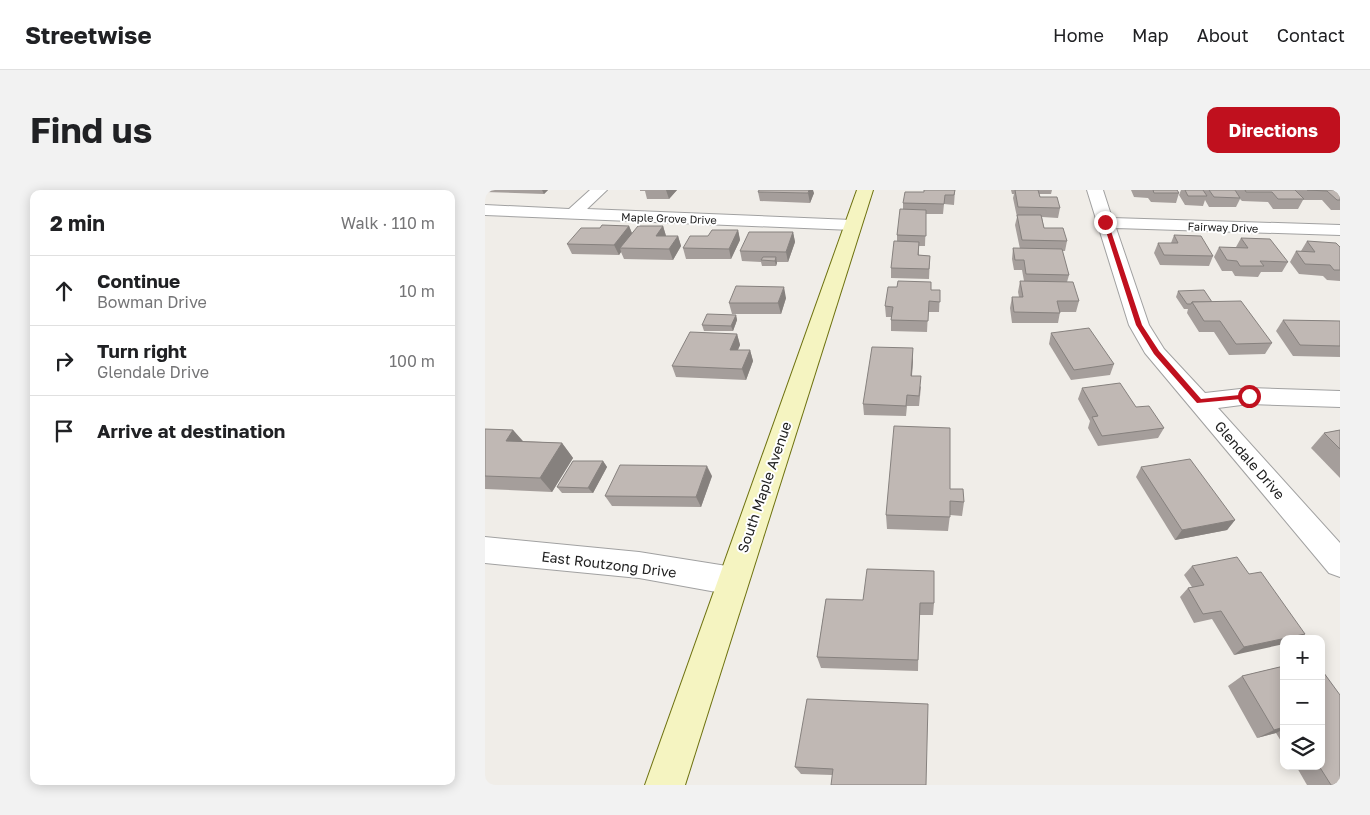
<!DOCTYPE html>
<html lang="en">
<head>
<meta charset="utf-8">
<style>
	:root { --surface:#fff; --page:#f2f2f2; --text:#202124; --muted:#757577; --line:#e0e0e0; --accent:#c0101e }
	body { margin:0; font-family:"Golos Text",sans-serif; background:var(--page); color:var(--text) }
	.controls { position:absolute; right:15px; bottom:15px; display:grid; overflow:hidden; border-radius:10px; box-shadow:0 2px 12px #0003 }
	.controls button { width:45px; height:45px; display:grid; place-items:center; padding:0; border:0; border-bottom:1px solid var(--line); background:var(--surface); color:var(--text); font:25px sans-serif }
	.stop { position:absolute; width:15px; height:15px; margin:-11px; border:4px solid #c0101e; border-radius:50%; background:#fff }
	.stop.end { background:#c0101e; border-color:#fff; box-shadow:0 1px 5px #0008 }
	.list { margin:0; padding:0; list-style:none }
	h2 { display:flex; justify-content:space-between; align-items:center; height:65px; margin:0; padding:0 20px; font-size:21px }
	h2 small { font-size:16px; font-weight:400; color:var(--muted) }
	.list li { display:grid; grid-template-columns:32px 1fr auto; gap:15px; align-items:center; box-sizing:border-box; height:70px; padding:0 20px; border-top:1px solid var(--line) }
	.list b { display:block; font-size:19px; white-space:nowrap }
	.list p { margin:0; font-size:16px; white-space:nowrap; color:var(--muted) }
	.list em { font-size:16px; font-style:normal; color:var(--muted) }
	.icon { flex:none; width:28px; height:28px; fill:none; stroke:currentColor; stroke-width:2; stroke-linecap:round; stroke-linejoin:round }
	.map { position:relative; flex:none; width:855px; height:595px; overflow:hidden; border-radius:10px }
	header { display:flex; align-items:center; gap:30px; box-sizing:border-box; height:70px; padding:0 25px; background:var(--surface); border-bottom:1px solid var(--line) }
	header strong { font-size:24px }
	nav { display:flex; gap:28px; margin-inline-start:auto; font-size:18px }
	.intro { display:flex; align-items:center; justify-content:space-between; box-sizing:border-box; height:120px; padding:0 30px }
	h1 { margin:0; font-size:35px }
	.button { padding:12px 22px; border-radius:10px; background:var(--accent); color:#fff; font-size:18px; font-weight:700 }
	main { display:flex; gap:30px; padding:0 30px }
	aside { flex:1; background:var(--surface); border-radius:10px; box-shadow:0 2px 12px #0003 }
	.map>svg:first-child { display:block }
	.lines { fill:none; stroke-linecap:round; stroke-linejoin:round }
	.minor-casing { stroke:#a1a1a1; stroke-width:2 }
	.secondary-casing { stroke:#6d710e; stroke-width:2 }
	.minor { fill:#fff; fill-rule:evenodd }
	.secondary { fill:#f5f4c1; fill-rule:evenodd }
	.wall { fill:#a59e9b }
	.shaded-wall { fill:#86817e }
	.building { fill:#c0b8b4; stroke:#86817e }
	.route { fill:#c0101e }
	.labels { text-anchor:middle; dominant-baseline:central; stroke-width:4; stroke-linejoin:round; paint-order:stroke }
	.far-street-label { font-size:11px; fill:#202020; stroke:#fff }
	.street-label { font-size:14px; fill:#202020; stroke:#fff }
</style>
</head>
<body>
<header>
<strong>Streetwise</strong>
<nav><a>Home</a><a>Map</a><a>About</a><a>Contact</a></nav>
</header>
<div class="intro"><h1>Find us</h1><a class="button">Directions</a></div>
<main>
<aside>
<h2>2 min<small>Walk · 110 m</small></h2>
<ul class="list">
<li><svg class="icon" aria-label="ahead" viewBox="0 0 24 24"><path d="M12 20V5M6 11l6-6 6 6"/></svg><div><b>Continue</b><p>Bowman Drive</p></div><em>10 m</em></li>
<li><svg class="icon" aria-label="right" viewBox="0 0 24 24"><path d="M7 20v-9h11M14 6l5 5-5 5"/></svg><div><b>Turn right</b><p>Glendale Drive</p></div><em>100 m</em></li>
<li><svg class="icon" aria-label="arrive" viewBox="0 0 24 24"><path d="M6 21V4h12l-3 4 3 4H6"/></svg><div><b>Arrive at destination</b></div></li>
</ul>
</aside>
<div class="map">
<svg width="855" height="595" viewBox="0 0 855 595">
	<rect width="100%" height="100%" fill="#f0ede8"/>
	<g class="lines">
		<!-- minor casing -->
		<g class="minor-casing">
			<g id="minor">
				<polygon points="105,0 122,0 102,19 367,30 373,31 375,35 373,39 367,40 0,25 0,15 84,19"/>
				<polygon points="602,0 618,0 627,28 855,35 855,45 631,38 664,135 679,159 720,203 764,198 855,201 855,217 764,214 733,218 855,353 855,387 844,383 660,163 644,135"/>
				<polygon points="0,347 154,362 248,377 259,381 264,391 259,401 248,405 154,388 0,373"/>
			</g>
		</g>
		<!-- secondary casing -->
		<g class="secondary-casing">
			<polygon id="secondary" points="372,0 388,0 200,595 160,595"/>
		</g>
		<!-- minor -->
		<use href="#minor" class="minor"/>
		<!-- secondary -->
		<use href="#secondary" class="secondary"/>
	</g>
	<!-- wall -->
	<g class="wall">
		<polygon points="0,0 63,0 59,4 0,2"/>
		<polygon points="155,0 192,0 184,9 162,9 160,1 155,1"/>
		<polygon points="470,0 469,15 459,14 458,24 441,24 440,56 434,56 434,65 445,66 444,89 406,88 406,78 412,51 412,45 418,19 418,13 439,2"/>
		<polygon points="526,0 567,0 566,4 554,4 555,7 575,18 573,28 557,27 559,38 582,51 580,61 577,61 584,85 582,92 594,111 591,122 575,122 573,133 527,133 525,118 527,107 534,107 533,102 535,91 539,91 537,80 529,80 527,69 528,58 535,59 530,35 532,27 528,8 529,4 527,4"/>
		<polygon points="646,0 692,0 694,3 691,13 666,12 663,8 649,7"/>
		<polygon points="696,0 750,0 751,1 751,0 855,0 855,20 846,20 837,10 818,10 813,19 788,19 783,12 757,11 755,9 751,17 724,17 720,10 718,16 700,15 694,5"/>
		<polygon points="273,2 329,3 325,13 275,11"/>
		<polygon points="144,36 147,43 178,36 181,46 193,46 196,56 188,70 139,69 136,62 134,65 87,64 82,54 115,38"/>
		<polygon points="253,40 255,50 246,69 201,69 198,58 223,46"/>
		<polygon points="308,42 310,52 303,72 292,72 291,76 277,76 276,72 257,71 255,61"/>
		<polygon points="689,45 728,66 724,76 675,75 669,63 673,53 686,53"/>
		<polygon points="756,48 803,72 797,82 776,82 773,87 750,86 747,81 737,81 729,67 734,57 751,57"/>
		<polygon points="822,51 855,57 855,91 842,90 838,86 814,84 805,72 811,61 816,61"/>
		<polygon points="446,100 455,100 454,122 443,122 442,142 406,141 406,127 401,127 400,116"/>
		<polygon points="693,101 727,112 787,153 780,164 744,165 729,142 714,142 702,123 703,119 699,119 691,107"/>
		<polygon points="301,108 296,124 247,124 244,113"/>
		<polygon points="251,125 252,130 248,141 219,141 217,135"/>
		<polygon points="798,130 855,131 855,167 808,166 791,141"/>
		<polygon points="566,143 629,174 625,185 586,190 564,154"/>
		<polygon points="252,144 255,155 253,160 265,160 268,171 261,190 191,187 187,176"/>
		<polygon points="428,169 427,186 436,197 434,216 422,216 421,226 379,225 378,214"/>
		<polygon points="597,198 651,217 679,238 673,248 613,256 603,238 605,231 593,209"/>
		<polygon points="0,239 28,240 38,251 77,253 88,268 67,302 0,299"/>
		<polygon points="855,240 855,288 826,258 839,243"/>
		<polygon points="118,271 122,277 108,303 77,303 72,297"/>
		<polygon points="656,277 750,330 742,340 690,350 651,287"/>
		<polygon points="227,286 216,317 127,316 120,306"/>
		<polygon points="465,299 479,312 477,326 465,325 463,341 402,339 401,325"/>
		<polygon points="707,376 764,384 820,444 813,449 799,449 749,465 727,429 709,433 695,407 703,398 707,397 699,385"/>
		<polygon points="341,409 449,413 448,425 434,425 433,481 336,478 332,467"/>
		<polygon points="799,476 799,556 791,543 772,548 743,496 757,486"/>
		<polygon points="443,514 347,585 316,584 310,577"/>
		<polygon points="811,576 836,576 855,595 822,595"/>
	</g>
	<!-- shaded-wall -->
	<g class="shaded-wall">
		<polygon points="57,0 63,0 59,4"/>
		<polygon points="181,0 192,0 184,9"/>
		<polygon points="324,0 328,0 329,3 325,13 323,3"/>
		<polygon points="144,36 148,46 135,58 136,62 134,65 129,55"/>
		<polygon points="178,36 181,46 171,46"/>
		<polygon points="253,40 255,50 246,69 244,59"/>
		<polygon points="308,42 310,52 303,72 301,62"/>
		<polygon points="193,46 196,56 188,70 184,59"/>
		<polygon points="291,67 292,73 291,76 290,71"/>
		<polygon points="299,97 301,108 296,124 293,113"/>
		<polygon points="251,125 252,130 248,141 246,136"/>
		<polygon points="252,144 255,155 248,170 245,160"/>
		<polygon points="428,158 428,169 426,197 426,186"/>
		<polygon points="265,160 268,171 261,190 257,179"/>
		<polygon points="28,240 41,255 21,251"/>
		<polygon points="77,253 88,268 67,302 55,288"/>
		<polygon points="118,271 122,277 108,303 103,298"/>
		<polygon points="222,276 227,286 216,317 211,307"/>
		<polygon points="750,330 742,340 690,350 697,340"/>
		<polygon points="820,444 813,449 799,449 799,454 749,465 759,457"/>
		<polygon points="799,537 799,539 791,543 772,548 789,540"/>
	</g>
	<!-- building -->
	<g class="building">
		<polygon points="274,0 324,0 323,3 273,2"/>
		<polygon points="439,0 470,0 469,5 460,5 459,14 418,13 420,2 439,2"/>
		<polygon points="530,0 553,0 555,7 572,7 575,18 533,17"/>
		<polygon points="668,0 692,0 694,3 669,3"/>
		<polygon points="700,0 718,0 722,6 703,6"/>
		<polygon points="724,0 750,0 755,8 729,7"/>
		<polygon points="760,0 810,0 819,9 793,9 787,2 761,2"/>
		<polygon points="822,0 855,0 855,10 852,10 842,1"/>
		<polygon points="415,19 441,20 441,46 412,45"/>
		<polygon points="532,25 556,25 559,38 578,38 582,51 537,50"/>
		<polygon points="117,35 144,36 129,55 82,54 96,38 115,38"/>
		<polygon points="153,36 178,36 171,46 193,46 184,59 135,58"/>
		<polygon points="227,40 253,40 244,59 198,58 205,46 223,46"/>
		<polygon points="264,42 308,42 301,62 255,61"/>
		<polygon points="689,45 716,46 728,66 679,65 673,53 693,53"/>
		<polygon points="756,48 785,49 803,72 775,71 779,76 755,76 752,71 742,70 734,57 763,58"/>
		<polygon points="409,51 434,52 433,65 445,66 444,79 406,78"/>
		<polygon points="822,51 851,53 855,57 855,80 849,80 845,75 820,74 811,61 830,62"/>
		<polygon points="528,58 577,59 584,85 541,84 539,70 530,70"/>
		<polygon points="278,67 291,67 290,71 276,70"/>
		<polygon points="413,91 446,92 446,100 455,100 455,112 444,111 443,131 406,130 408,117 400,116 403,97 412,97"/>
		<polygon points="535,91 588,92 594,111 572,111 575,123 529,122 527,107 538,107"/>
		<polygon points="251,96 299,97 293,113 244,113"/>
		<polygon points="719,100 727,112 707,112 706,114 702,114 693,101"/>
		<polygon points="756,111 787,153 751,154 735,131 719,131 707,112"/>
		<polygon points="222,124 251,125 246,136 217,135"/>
		<polygon points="798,130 855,131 855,156 815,155"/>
		<polygon points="604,138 629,174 589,180 566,143"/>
		<polygon points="205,142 252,144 245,160 265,160 257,179 187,176"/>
		<polygon points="387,157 428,158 426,186 436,186 434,206 422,205 421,216 378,214"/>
		<polygon points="635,193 651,217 664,216 679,238 617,246 607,227 613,226 597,198"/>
		<polygon points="409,236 465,238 465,299 478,299 479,312 465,311 465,327 401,325"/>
		<polygon points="0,239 28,240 21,251 77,253 55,288 0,286"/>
		<polygon points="855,240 855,259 839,243"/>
		<polygon points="705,269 750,330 697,340 656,277"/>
		<polygon points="88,271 118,271 103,298 72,297"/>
		<polygon points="135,275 222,276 211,307 120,306"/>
		<polygon points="752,367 764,384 776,382 820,444 759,457 736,421 718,424 703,398 719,395 707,376"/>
		<polygon points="382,379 449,381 449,413 435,413 433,470 332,467 341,409 378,410"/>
		<polygon points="799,476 799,537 789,540 757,486"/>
		<polygon points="836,479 855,505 855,595 846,595 834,576 836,576"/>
		<polygon points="322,509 443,514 441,595 346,595 348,579 310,577"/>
	</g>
	<!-- route -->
	<polygon class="route" points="620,31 623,32 657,135 674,161 716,209 764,204 768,206 767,208 712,213 669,164 651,135 618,32"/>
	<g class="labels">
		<!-- far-street labels -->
		<g class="far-street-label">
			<text transform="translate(184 28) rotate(2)">Maple Grove Drive</text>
			<text transform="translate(738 37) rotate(2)">Fairway Drive</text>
		</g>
		<!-- street labels -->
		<g class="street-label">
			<text transform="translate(765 270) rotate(49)">Glendale Drive</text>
			<text transform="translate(279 297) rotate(-71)">South Maple Avenue</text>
			<text transform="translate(124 374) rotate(7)">East Routzong Drive</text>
		</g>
	</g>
</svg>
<div class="controls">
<button>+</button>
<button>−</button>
<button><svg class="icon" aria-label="layers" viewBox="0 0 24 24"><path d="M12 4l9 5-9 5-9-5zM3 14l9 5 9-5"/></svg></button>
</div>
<div class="stop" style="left:764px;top:206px"></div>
<div class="stop end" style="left:620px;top:32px"></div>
</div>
</main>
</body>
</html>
